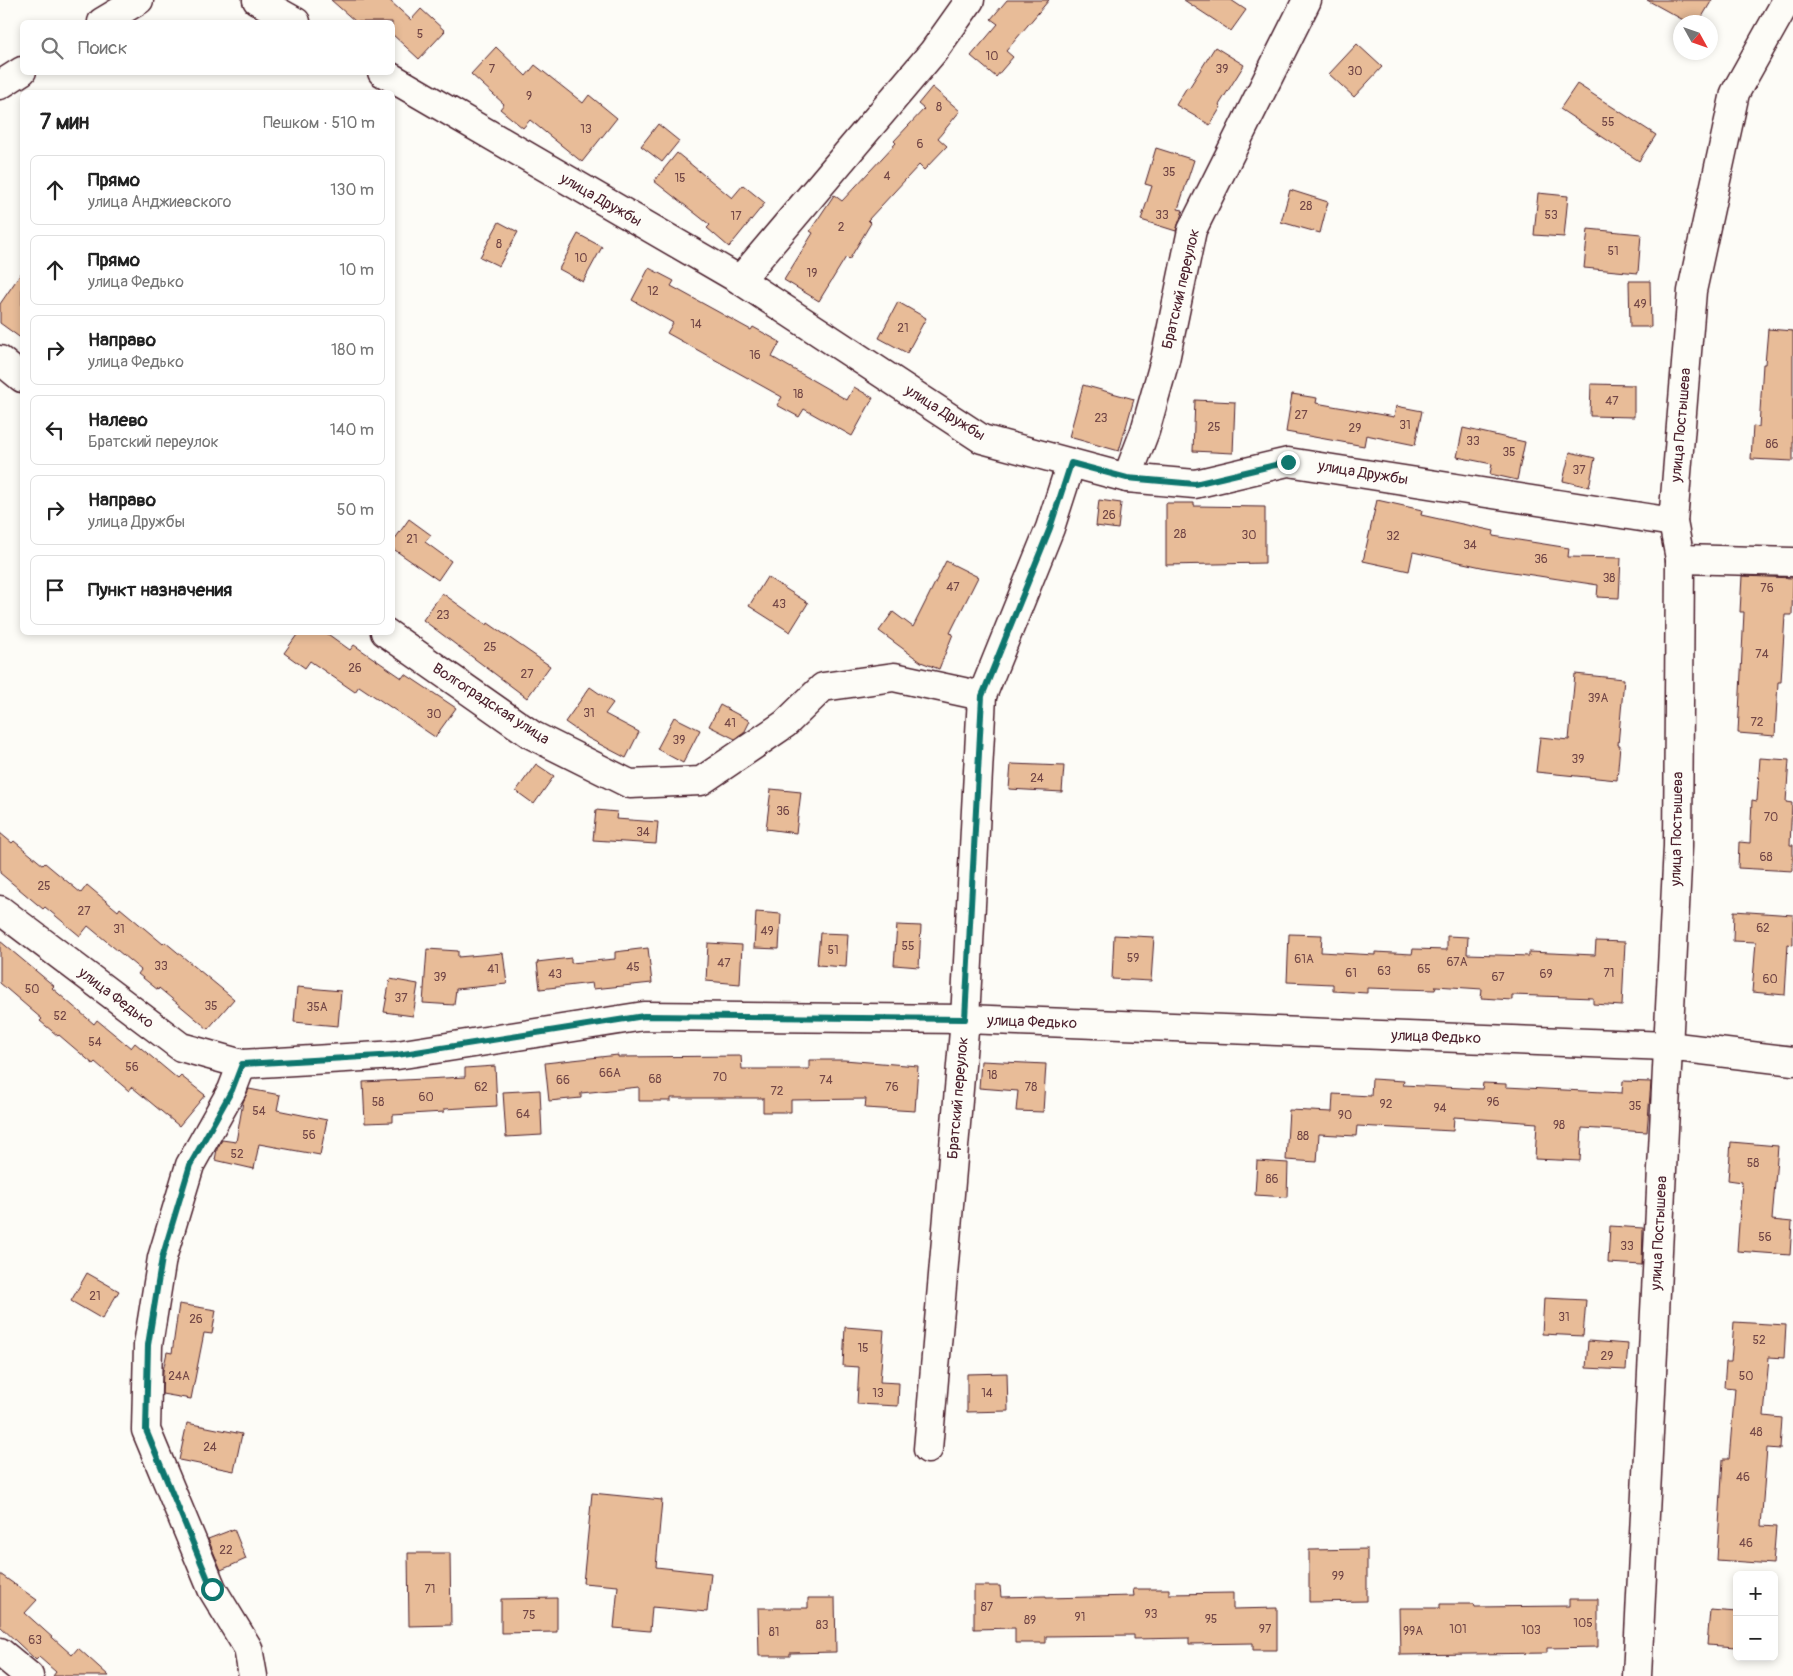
<!DOCTYPE html>
<html lang="ru">
<head>
<meta charset="utf-8">
<style>
	:root { --surface:#fff; --page:#f6f6f6; --text:#222; --muted:#767676; --line:#e0e0e0 }
	body { margin:0; font-family:Pangolin,sans-serif; background:var(--page); color:var(--text) }
	.controls { position:absolute; right:15px; bottom:15px; display:grid; overflow:hidden; border-radius:8px; box-shadow:0 2px 8px #0003 }
	.controls button { width:45px; height:45px; display:grid; place-items:center; padding:0; border:0; border-bottom:1px solid var(--line); background:var(--surface); color:var(--text); font:25px sans-serif }
	.compass { position:absolute; left:1673px; top:15px; width:45px; height:45px; border-radius:50%; background:var(--surface); box-shadow:0 2px 8px #0003; rotate:130deg }
	.stop { position:absolute; width:15px; height:15px; margin:-11px; border:4px solid #0f766e; border-radius:50%; background:#fff }
	.stop.end { background:#0f766e; border-color:#fff; box-shadow:0 1px 5px #0008 }
	.list { margin:0; padding:0; list-style:none }
	h2 { display:flex; justify-content:space-between; align-items:center; height:65px; margin:0; padding:0 20px; font-size:21px }
	h2 small { font-size:16px; font-weight:400; color:var(--muted) }
	.list li { display:grid; grid-template-columns:32px 1fr auto; gap:15px; align-items:center; box-sizing:border-box; height:70px; margin:0 10px 10px; padding:0 10px; border:1px solid var(--line); border-radius:8px }
	.list b { display:block; font-size:19px; white-space:nowrap }
	.list p { margin:0; font-size:16px; white-space:nowrap; color:var(--muted) }
	.list em { font-size:16px; font-style:normal; color:var(--muted) }
	.icon { flex:none; width:28px; height:28px; fill:none; stroke:currentColor; stroke-width:2; stroke-linecap:round; stroke-linejoin:round }
	.map { position:relative; flex:none; width:1793px; height:1676px; overflow:hidden }
	.search { position:absolute; background:var(--surface); box-shadow:0 2px 8px #0003; left:20px; top:20px; width:375px; height:55px; display:flex; align-items:center; gap:12px; box-sizing:border-box; padding:0 18px; border-radius:8px; color:var(--muted); font-size:19px }
	.panel { position:absolute; background:var(--surface); box-shadow:0 2px 8px #0003; left:20px; top:90px; width:375px; height:545px; border-radius:8px }
	.map>svg:first-child { display:block }
	.building { fill:#e8bc98; stroke:#4a1f2b }
	.lines { fill:none; stroke-linecap:round; stroke-linejoin:round }
	.street-casing { stroke:#4a1f2b; stroke-width:31 }
	.street { stroke:#fdfcf7; stroke-width:28 }
	.route { stroke:#0f766e; stroke-width:6 }
	.labels { text-anchor:middle; dominant-baseline:central; stroke-width:5; stroke-linejoin:round; paint-order:stroke }
	.number-label { font-size:12px; fill:#724646 }
	.street-label { font-size:15px; fill:#4a1f2b; stroke:#fdfcf7 }
</style>
</head>
<body>
<div class="map">
<svg width="1793" height="1676" viewBox="0 0 1793 1676">
	<rect width="100%" height="100%" fill="#fdfcf7"/>
	<filter id="ink" filterUnits="userSpaceOnUse"><feTurbulence type="fractalNoise" baseFrequency=".02" numOctaves="2"/><feDisplacementMap in="SourceGraphic" scale="10" xChannelSelector="R" yChannelSelector="G"/><feConvolveMatrix kernelMatrix="1 2 1 2 8 2 1 2 1" color-interpolation-filters="sRGB"/></filter>
	<g filter="url(#ink)">
		<!-- building -->
		<g class="building">
			<polygon points="331,0 389,0 411,20 421,9 445,31 419,59 392,34 392,22 356,22"/>
			<polygon points="1007,0 1049,0 1006,51 1013,57 996,77 971,56 998,24 991,19"/>
			<polygon points="1184,0 1231,0 1246,10 1231,31"/>
			<polygon points="1647,0 1712,0 1699,22 1687,22"/>
			<polygon points="1357,44 1382,67 1354,97 1329,74"/>
			<polygon points="496,47 526,76 535,65 583,103 589,95 617,118 582,162 530,120 523,128 500,109 504,104 471,74"/>
			<polygon points="1215,47 1244,65 1219,105 1221,107 1210,125 1176,105 1187,87 1189,88"/>
			<polygon points="1577,84 1656,135 1639,161 1560,109"/>
			<polygon points="932,87 960,111 938,138 947,146 924,170 919,165 868,220 871,223 849,260 846,257 819,301 784,280 813,233 810,231 834,195 842,201 896,143 894,141 924,109 918,104"/>
			<polygon points="658,124 679,141 662,162 641,146"/>
			<polygon points="1156,148 1194,160 1178,209 1183,210 1176,231 1141,220 1152,186 1145,184"/>
			<polygon points="677,153 732,198 743,185 765,203 729,247 707,228 710,225 654,181"/>
			<polygon points="1290,190 1328,202 1320,233 1281,222"/>
			<polygon points="1538,193 1568,196 1564,237 1534,235"/>
			<polygon points="499,222 518,232 499,266 480,257"/>
			<polygon points="1588,229 1641,234 1638,273 1584,268"/>
			<polygon points="578,234 602,247 583,282 559,269"/>
			<polygon points="649,268 674,281 671,286 751,330 753,327 780,342 772,357 847,400 854,387 873,398 852,436 804,409 799,417 777,405 782,397 667,333 673,323 632,300"/>
			<polygon points="22,272 22,339 0,323 0,304"/>
			<polygon points="1629,281 1650,281 1651,327 1630,327"/>
			<polygon points="898,302 926,318 907,353 879,338"/>
			<polygon points="1768,329 1793,331 1793,461 1751,459 1753,426 1759,427 1763,364 1765,364"/>
			<polygon points="1591,384 1634,385 1634,417 1590,416"/>
			<polygon points="1083,385 1134,399 1119,451 1069,437"/>
			<polygon points="1292,394 1317,398 1316,403 1394,417 1396,406 1422,411 1415,445 1366,435 1364,446 1286,432"/>
			<polygon points="1195,400 1235,402 1233,453 1193,451"/>
			<polygon points="1463,428 1525,442 1517,480 1490,474 1492,464 1457,457"/>
			<polygon points="1570,452 1595,458 1589,487 1563,481"/>
			<polygon points="1099,500 1121,503 1118,529 1096,526"/>
			<polygon points="1377,500 1422,510 1421,515 1494,531 1493,536 1569,548 1568,557 1621,558 1619,598 1597,597 1598,585 1486,568 1413,552 1409,571 1363,561"/>
			<polygon points="1166,503 1194,503 1194,506 1265,507 1265,563 1166,565"/>
			<polygon points="409,519 431,535 425,542 451,561 438,580 392,548 392,543"/>
			<polygon points="946,561 978,577 950,633 953,634 939,669 921,662 879,631 893,612 913,627"/>
			<polygon points="1742,576 1793,578 1792,615 1785,615 1781,682 1778,682 1775,736 1738,733 1744,612 1740,612"/>
			<polygon points="767,577 808,603 790,632 749,606"/>
			<polygon points="442,593 487,625 488,623 550,666 527,698 423,620"/>
			<polygon points="299,632 325,632 350,650 354,645 402,678 405,674 456,708 435,737 359,686 355,692 310,661 305,668 284,653"/>
			<polygon points="1575,674 1624,679 1618,745 1620,745 1617,780 1536,772 1540,737 1569,740"/>
			<polygon points="590,687 613,703 605,714 639,732 626,758 588,738 565,722"/>
			<polygon points="720,705 750,721 744,733 735,739 709,726"/>
			<polygon points="674,717 700,730 683,763 657,749"/>
			<polygon points="1760,758 1789,760 1786,802 1792,803 1790,845 1793,845 1793,871 1738,868 1739,842 1750,843 1752,800 1757,801"/>
			<polygon points="536,764 554,776 534,804 516,791"/>
			<polygon points="1011,764 1064,766 1062,792 1009,789"/>
			<polygon points="771,789 801,792 796,833 766,829"/>
			<polygon points="596,810 617,812 616,819 658,822 656,844 593,840"/>
			<polygon points="0,833 12,843 14,841 43,865 45,863 81,893 87,885 118,911 120,908 163,944 165,942 234,999 208,1029 159,988 158,990 138,974 141,970 88,926 80,936 45,907 43,909 0,873"/>
			<polygon points="1734,911 1793,915 1793,945 1788,944 1785,995 1752,992 1756,942 1733,941"/>
			<polygon points="756,912 781,914 779,949 754,948"/>
			<polygon points="897,925 921,926 919,967 894,965"/>
			<polygon points="820,933 848,934 846,967 817,965"/>
			<polygon points="1289,934 1322,935 1321,952 1375,955 1375,952 1412,954 1413,949 1447,950 1447,936 1468,937 1467,954 1529,956 1529,952 1595,955 1596,941 1625,942 1622,1006 1593,1004 1593,998 1512,995 1512,1000 1481,998 1482,989 1436,986 1435,990 1367,988 1367,993 1333,991 1333,984 1287,982"/>
			<polygon points="1114,935 1154,937 1151,981 1112,979"/>
			<polygon points="0,941 54,986 52,988 94,1024 97,1020 131,1048 135,1043 178,1079 181,1076 205,1095 179,1126 132,1087 129,1091 95,1062 93,1064 59,1035 58,1036 40,1021 42,1019 0,983"/>
			<polygon points="708,943 742,945 740,984 706,981"/>
			<polygon points="648,948 652,983 593,989 592,983 540,989 537,962 571,958 571,963 615,959 615,952"/>
			<polygon points="427,949 458,951 458,957 503,953 507,984 456,989 454,1005 423,1003"/>
			<polygon points="390,979 418,984 413,1016 384,1012"/>
			<polygon points="297,987 341,991 338,1026 294,1022"/>
			<polygon points="618,1055 618,1057 741,1056 742,1069 809,1069 809,1060 844,1060 918,1066 915,1111 865,1108 866,1099 791,1100 791,1112 763,1112 763,1098 671,1098 671,1101 639,1101 639,1087 581,1093 581,1098 549,1101 545,1063"/>
			<polygon points="981,1061 1046,1064 1043,1112 1016,1111 1018,1091 979,1088"/>
			<polygon points="495,1066 497,1106 444,1109 444,1112 393,1115 393,1122 365,1123 363,1082 465,1077 465,1068"/>
			<polygon points="1372,1079 1404,1081 1403,1085 1482,1089 1483,1083 1506,1084 1506,1087 1622,1093 1623,1081 1651,1082 1647,1132 1582,1128 1580,1161 1535,1159 1537,1123 1454,1117 1453,1131 1357,1126 1356,1136 1319,1134 1317,1162 1286,1160 1289,1110 1332,1112 1333,1094 1371,1096"/>
			<polygon points="249,1089 280,1095 277,1110 327,1120 320,1155 259,1144 254,1169 215,1160 217,1149 222,1140 236,1142 243,1102"/>
			<polygon points="540,1090 542,1135 506,1137 503,1092"/>
			<polygon points="1731,1142 1778,1146 1772,1220 1792,1222 1790,1255 1737,1251 1742,1182 1728,1180"/>
			<polygon points="1257,1161 1288,1163 1287,1197 1255,1195"/>
			<polygon points="1610,1226 1643,1228 1642,1265 1608,1263"/>
			<polygon points="87,1273 119,1291 102,1319 71,1301"/>
			<polygon points="1544,1298 1586,1300 1583,1336 1542,1334"/>
			<polygon points="179,1304 216,1310 212,1334 204,1333 191,1399 162,1394 163,1371 167,1352 172,1353"/>
			<polygon points="1734,1322 1786,1325 1784,1358 1769,1357 1764,1416 1782,1418 1780,1449 1767,1448 1761,1526 1776,1527 1773,1564 1717,1560 1723,1459 1729,1459 1735,1388 1724,1387 1726,1362 1731,1362"/>
			<polygon points="845,1327 884,1330 880,1382 899,1383 898,1406 857,1404 859,1367 843,1366"/>
			<polygon points="1588,1341 1628,1344 1626,1370 1586,1368"/>
			<polygon points="1007,1373 1008,1411 967,1412 967,1374"/>
			<polygon points="187,1423 242,1434 234,1471 179,1460"/>
			<polygon points="592,1493 662,1500 656,1567 711,1573 707,1612 652,1607 650,1631 614,1628 618,1586 583,1583"/>
			<polygon points="234,1529 246,1559 221,1570 208,1539"/>
			<polygon points="1367,1549 1367,1601 1309,1602 1309,1550"/>
			<polygon points="408,1553 450,1553 451,1625 409,1626"/>
			<polygon points="0,1574 37,1600 25,1613 72,1655 78,1648 109,1676 53,1676 56,1672 39,1657 36,1660 0,1626"/>
			<polygon points="974,1586 1000,1586 1001,1597 1046,1596 1046,1598 1134,1596 1133,1589 1169,1589 1169,1594 1233,1593 1233,1609 1277,1608 1277,1650 1253,1650 1253,1643 1189,1644 1189,1638 1134,1639 1134,1635 1046,1636 1046,1643 1015,1643 1015,1628 974,1629"/>
			<polygon points="557,1598 557,1632 501,1633 501,1599"/>
			<polygon points="808,1598 835,1598 836,1652 790,1653 790,1656 759,1656 758,1608 808,1608"/>
			<polygon points="1569,1599 1598,1599 1598,1647 1547,1648 1547,1653 1400,1655 1399,1608 1440,1608 1440,1604 1474,1604 1475,1607 1569,1606"/>
			<polygon points="1710,1610 1737,1612 1737,1647 1707,1645"/>
		</g>
		<g class="lines">
			<!-- street casing -->
			<g class="street-casing">
				<g id="street">
					<polyline points="257,0 296,22"/>
					<polyline points="102,22 139,0"/>
					<polyline points="382,72 740,280 982,439 1127,478 1195,484 1288,462 1673,522"/>
					<polyline points="0,85 22,71"/>
					<polyline points="740,280 933,52 970,0"/>
					<polyline points="0,360 22,378"/>
					<polyline points="1127,478 1145,431 1165,360 1192,230 1307,0"/>
					<polyline points="1680,559 1793,562"/>
					<polyline points="385,632 532,735 630,784 701,781 785,724 823,687 894,677 982,696"/>
					<polyline points="0,910 181,1047 242,1064"/>
					<polyline points="928,1449 965,1019 982,696 1050,528 1071,463"/>
					<polyline points="0,1652 29,1676"/>
					<polyline points="253,1676 248,1648 212,1589 146,1430 148,1345 162,1258 190,1165 232,1090 242,1064 397,1055 644,1016 965,1019 1668,1046 1793,1061"/>
					<polyline points="1637,1676 1678,846 1680,559 1673,522 1692,291 1735,93 1787,0"/>
				</g>
			</g>
			<!-- street -->
			<use href="#street" class="street"/>
		</g>
	</g>
	<g class="lines" filter="url(#ink)">
		<!-- route -->
		<polyline class="route" points="212,1589 146,1430 148,1345 162,1258 190,1165 232,1090 242,1064 397,1055 644,1016 965,1019 982,696 1050,528 1071,463 1127,478 1195,484 1288,462"/>
	</g>
	<g class="labels">
		<!-- number labels -->
		<g class="number-label">
			<text x="420" y="34">5</text>
			<text x="992" y="56">10</text>
			<text x="492" y="69">7</text>
			<text x="1222" y="69">39</text>
			<text x="1355" y="71">30</text>
			<text x="529" y="96">9</text>
			<text x="939" y="107">8</text>
			<text x="1608" y="122">55</text>
			<text x="586" y="129">13</text>
			<text x="920" y="144">6</text>
			<text x="1169" y="172">35</text>
			<text x="887" y="176">4</text>
			<text x="680" y="178">15</text>
			<text x="1306" y="206">28</text>
			<text x="1162" y="215">33</text>
			<text x="1551" y="215">53</text>
			<text x="736" y="216">17</text>
			<text x="841" y="227">2</text>
			<text x="499" y="244">8</text>
			<text x="1613" y="251">51</text>
			<text x="581" y="258">10</text>
			<text x="812" y="273">19</text>
			<text x="653" y="291">12</text>
			<text x="1640" y="304">49</text>
			<text x="696" y="324">14</text>
			<text x="903" y="328">21</text>
			<text x="755" y="355">16</text>
			<text x="798" y="394">18</text>
			<text x="1612" y="401">47</text>
			<text x="1301" y="415">27</text>
			<text x="1101" y="418">23</text>
			<text x="1405" y="425">31</text>
			<text x="1214" y="427">25</text>
			<text x="1355" y="428">29</text>
			<text x="1473" y="441">33</text>
			<text x="1772" y="444">86</text>
			<text x="1509" y="452">35</text>
			<text x="1579" y="470">37</text>
			<text x="1109" y="515">26</text>
			<text x="1180" y="534">28</text>
			<text x="1249" y="535">30</text>
			<text x="1393" y="536">32</text>
			<text x="412" y="539">21</text>
			<text x="1470" y="545">34</text>
			<text x="1541" y="559">36</text>
			<text x="1609" y="578">38</text>
			<text x="953" y="587">47</text>
			<text x="1767" y="588">76</text>
			<text x="779" y="604">43</text>
			<text x="443" y="615">23</text>
			<text x="490" y="647">25</text>
			<text x="1762" y="654">74</text>
			<text x="355" y="668">26</text>
			<text x="527" y="674">27</text>
			<text x="1598" y="698">39А</text>
			<text x="589" y="713">31</text>
			<text x="434" y="714">30</text>
			<text x="1757" y="722">72</text>
			<text x="730" y="723">41</text>
			<text x="679" y="740">39</text>
			<text x="1578" y="759">39</text>
			<text x="1037" y="778">24</text>
			<text x="783" y="811">36</text>
			<text x="1771" y="817">70</text>
			<text x="643" y="832">34</text>
			<text x="1766" y="857">68</text>
			<text x="44" y="886">25</text>
			<text x="84" y="911">27</text>
			<text x="1763" y="928">62</text>
			<text x="119" y="929">31</text>
			<text x="767" y="931">49</text>
			<text x="908" y="946">55</text>
			<text x="833" y="950">51</text>
			<text x="1133" y="958">59</text>
			<text x="1304" y="959">61А</text>
			<text x="1457" y="962">67А</text>
			<text x="724" y="963">47</text>
			<text x="161" y="966">33</text>
			<text x="633" y="967">45</text>
			<text x="493" y="969">41</text>
			<text x="1424" y="969">65</text>
			<text x="1384" y="971">63</text>
			<text x="1351" y="973">61</text>
			<text x="1609" y="973">71</text>
			<text x="555" y="974">43</text>
			<text x="1546" y="974">69</text>
			<text x="440" y="977">39</text>
			<text x="1498" y="977">67</text>
			<text x="1770" y="979">60</text>
			<text x="32" y="989">50</text>
			<text x="401" y="998">37</text>
			<text x="211" y="1006">35</text>
			<text x="317" y="1007">35А</text>
			<text x="60" y="1016">52</text>
			<text x="95" y="1042">54</text>
			<text x="132" y="1067">56</text>
			<text x="610" y="1073">66А</text>
			<text x="992" y="1075">18</text>
			<text x="720" y="1077">70</text>
			<text x="655" y="1079">68</text>
			<text x="563" y="1080">66</text>
			<text x="826" y="1080">74</text>
			<text x="481" y="1087">62</text>
			<text x="892" y="1087">76</text>
			<text x="1031" y="1087">78</text>
			<text x="777" y="1091">72</text>
			<text x="426" y="1097">60</text>
			<text x="378" y="1102">58</text>
			<text x="1493" y="1102">96</text>
			<text x="1386" y="1104">92</text>
			<text x="1635" y="1106">35</text>
			<text x="1440" y="1108">94</text>
			<text x="259" y="1111">54</text>
			<text x="523" y="1114">64</text>
			<text x="1345" y="1115">90</text>
			<text x="1559" y="1125">98</text>
			<text x="309" y="1135">56</text>
			<text x="1303" y="1136">88</text>
			<text x="237" y="1154">52</text>
			<text x="1753" y="1163">58</text>
			<text x="1272" y="1179">86</text>
			<text x="1765" y="1237">56</text>
			<text x="1627" y="1246">33</text>
			<text x="95" y="1296">21</text>
			<text x="1564" y="1317">31</text>
			<text x="196" y="1319">26</text>
			<text x="1759" y="1340">52</text>
			<text x="863" y="1348">15</text>
			<text x="1607" y="1356">29</text>
			<text x="179" y="1376">24А</text>
			<text x="1746" y="1376">50</text>
			<text x="878" y="1393">13</text>
			<text x="987" y="1393">14</text>
			<text x="1756" y="1432">48</text>
			<text x="210" y="1447">24</text>
			<text x="1743" y="1477">46</text>
			<text x="1746" y="1543">46</text>
			<text x="226" y="1550">22</text>
			<text x="1338" y="1576">99</text>
			<text x="430" y="1589">71</text>
			<text x="987" y="1607">87</text>
			<text x="1151" y="1614">93</text>
			<text x="529" y="1615">75</text>
			<text x="1080" y="1617">91</text>
			<text x="1211" y="1619">95</text>
			<text x="1030" y="1620">89</text>
			<text x="1583" y="1623">105</text>
			<text x="822" y="1625">83</text>
			<text x="1265" y="1629">97</text>
			<text x="1458" y="1629">101</text>
			<text x="1531" y="1630">103</text>
			<text x="1413" y="1631">99А</text>
			<text x="774" y="1632">81</text>
			<text x="35" y="1640">63</text>
		</g>
		<!-- street labels -->
		<g class="street-label">
			<text transform="translate(601 200) rotate(30)">улица Дружбы</text>
			<text transform="translate(1181 289) rotate(-77)">Братский переулок</text>
			<text transform="translate(945 413) rotate(32)">улица Дружбы</text>
			<text transform="translate(1681 425) rotate(-85)">улица Постышева</text>
			<text transform="translate(1363 473) rotate(9)">улица Дружбы</text>
			<text transform="translate(491 704) rotate(33)">Волгоградская улица</text>
			<text transform="translate(1677 829) rotate(-89)">улица Постышева</text>
			<text transform="translate(116 998) rotate(37)">улица Федько</text>
			<text transform="translate(1032 1022) rotate(2)">улица Федько</text>
			<text transform="translate(1436 1037) rotate(2)">улица Федько</text>
			<text transform="translate(958 1098) rotate(-85)">Братский переулок</text>
			<text transform="translate(1659 1233) rotate(-87)">улица Постышева</text>
		</g>
	</g>
</svg>
<div class="controls">
<button>+</button>
<button>−</button>
</div>
<svg class="compass" viewBox="-18 -18 36 36"><path d="M0-13l5 13h-10z" fill="#e53935"/><path d="M0 13l5-13h-10z" fill="#767676"/></svg>
<div class="stop" style="left:212px;top:1589px"></div>
<div class="stop end" style="left:1288px;top:462px"></div>
<div class="search"><svg class="icon" aria-label="search" viewBox="0 0 24 24"><circle cx="10" cy="10" r="6"/><path d="M15 15l6 6"/></svg>Поиск</div>
<section class="panel">
<h2>7 мин<small>Пешком · 510 m</small></h2>
<ul class="list">
<li><svg class="icon" aria-label="ahead" viewBox="0 0 24 24"><path d="M12 20V5M6 11l6-6 6 6"/></svg><div><b>Прямо</b><p>улица Анджиевского</p></div><em>130 m</em></li>
<li><svg class="icon" aria-label="ahead" viewBox="0 0 24 24"><path d="M12 20V5M6 11l6-6 6 6"/></svg><div><b>Прямо</b><p>улица Федько</p></div><em>10 m</em></li>
<li><svg class="icon" aria-label="right" viewBox="0 0 24 24"><path d="M7 20v-9h11M14 6l5 5-5 5"/></svg><div><b>Направо</b><p>улица Федько</p></div><em>180 m</em></li>
<li><svg class="icon" aria-label="left" viewBox="0 0 24 24"><path d="M17 20v-9H6M10 6l-5 5 5 5"/></svg><div><b>Налево</b><p>Братский переулок</p></div><em>140 m</em></li>
<li><svg class="icon" aria-label="right" viewBox="0 0 24 24"><path d="M7 20v-9h11M14 6l5 5-5 5"/></svg><div><b>Направо</b><p>улица Дружбы</p></div><em>50 m</em></li>
<li><svg class="icon" aria-label="arrive" viewBox="0 0 24 24"><path d="M6 21V4h12l-3 4 3 4H6"/></svg><div><b>Пункт назначения</b></div></li>
</ul>
</section>
</div>
</body>
</html>
